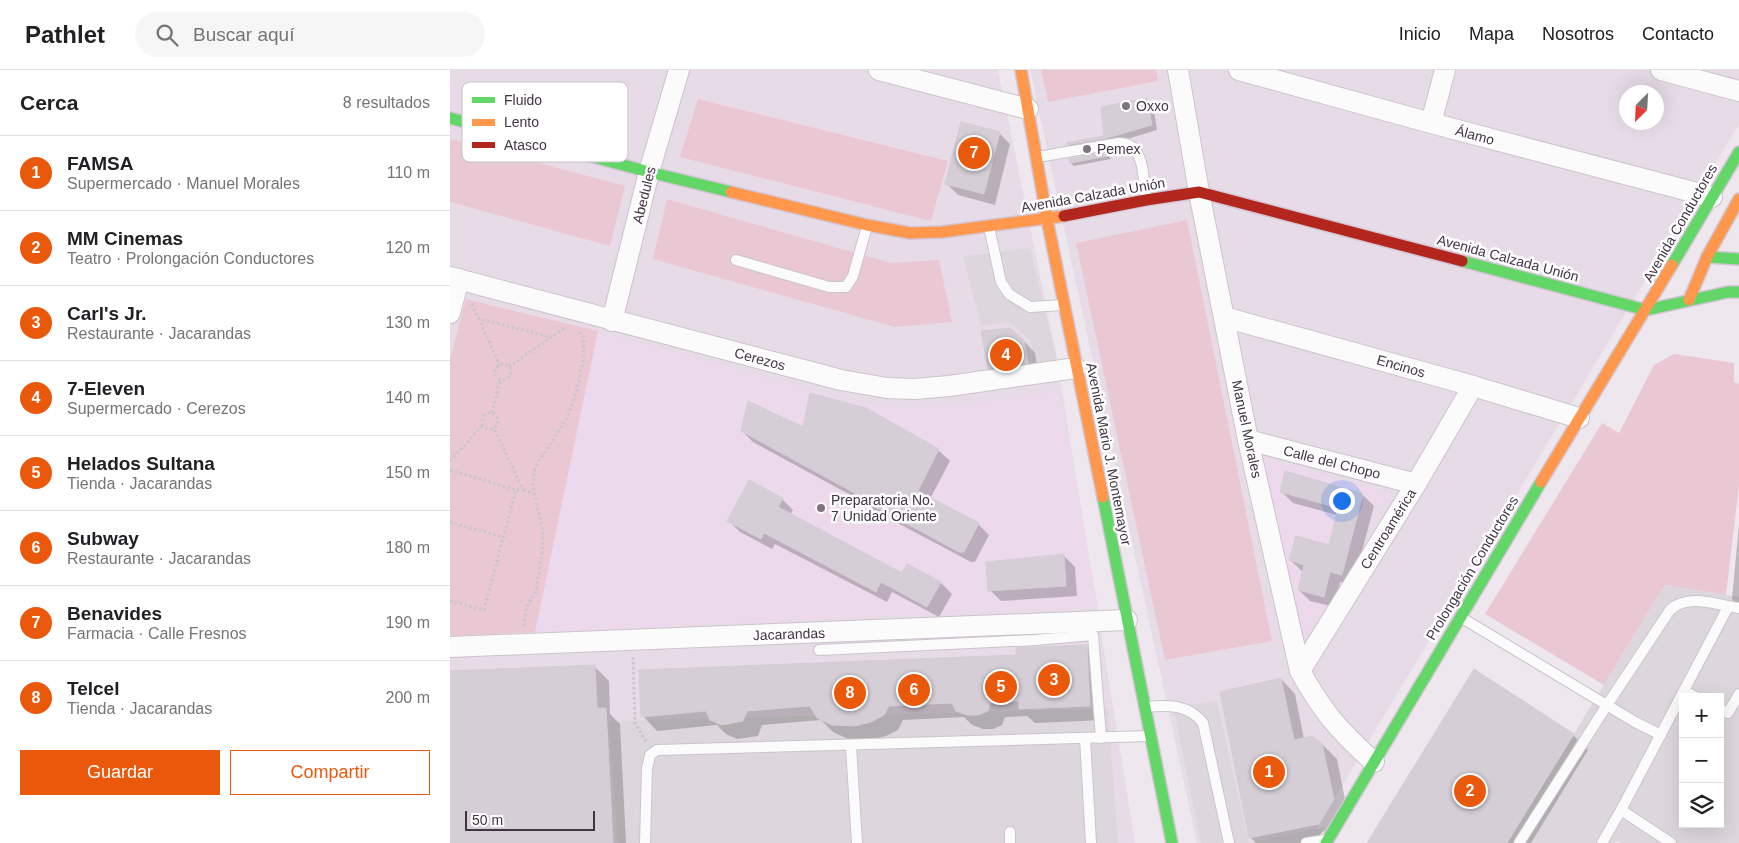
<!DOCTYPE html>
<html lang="es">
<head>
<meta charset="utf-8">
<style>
	:root { --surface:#fff; --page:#f6f6f6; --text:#202124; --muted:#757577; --line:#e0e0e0; --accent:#ea580c }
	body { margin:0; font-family:Helvetica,sans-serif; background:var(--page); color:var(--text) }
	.controls { position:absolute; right:15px; bottom:15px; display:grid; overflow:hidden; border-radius:0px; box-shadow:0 5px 20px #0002 }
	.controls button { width:45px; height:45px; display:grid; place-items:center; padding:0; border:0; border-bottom:1px solid var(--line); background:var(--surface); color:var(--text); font:25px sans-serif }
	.compass { position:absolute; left:1169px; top:15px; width:45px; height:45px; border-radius:50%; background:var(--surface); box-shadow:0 5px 20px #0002; rotate:204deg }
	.scale { position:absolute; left:15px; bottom:12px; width:130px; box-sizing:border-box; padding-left:5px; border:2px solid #413443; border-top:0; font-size:14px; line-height:18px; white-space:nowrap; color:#413443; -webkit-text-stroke:4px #fff; paint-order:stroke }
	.you { position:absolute; left:891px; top:430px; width:18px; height:18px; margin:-12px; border:4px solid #fff; border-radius:50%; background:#1a73e8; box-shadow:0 0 0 8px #1a73e833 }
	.badge { display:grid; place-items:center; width:32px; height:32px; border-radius:50%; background:var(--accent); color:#fff; font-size:16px; font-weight:700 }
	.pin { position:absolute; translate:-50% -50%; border:2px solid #fff; box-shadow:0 1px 5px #0006 }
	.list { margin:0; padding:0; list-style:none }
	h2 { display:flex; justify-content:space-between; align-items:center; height:65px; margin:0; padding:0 20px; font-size:21px }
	h2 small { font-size:16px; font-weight:400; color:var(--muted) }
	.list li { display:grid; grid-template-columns:32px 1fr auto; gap:15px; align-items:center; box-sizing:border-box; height:75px; padding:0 20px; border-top:1px solid var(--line) }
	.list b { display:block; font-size:19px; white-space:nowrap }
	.list p { margin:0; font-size:16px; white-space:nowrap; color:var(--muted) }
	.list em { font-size:16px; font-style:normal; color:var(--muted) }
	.actions { display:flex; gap:10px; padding:15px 20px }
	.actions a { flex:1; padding:11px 0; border:1px solid var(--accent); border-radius:0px; text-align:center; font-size:18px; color:var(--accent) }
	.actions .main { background:var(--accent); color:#fff }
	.icon { flex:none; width:28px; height:28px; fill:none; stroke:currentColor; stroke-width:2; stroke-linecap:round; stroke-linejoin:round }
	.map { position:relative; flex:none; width:1289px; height:773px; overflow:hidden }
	header { display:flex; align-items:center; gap:30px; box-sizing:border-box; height:70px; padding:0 25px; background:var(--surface); border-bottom:1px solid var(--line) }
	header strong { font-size:24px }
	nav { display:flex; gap:28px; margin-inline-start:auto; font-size:18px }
	.search { width:350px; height:45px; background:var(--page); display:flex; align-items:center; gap:12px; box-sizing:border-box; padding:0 18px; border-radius:28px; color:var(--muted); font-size:19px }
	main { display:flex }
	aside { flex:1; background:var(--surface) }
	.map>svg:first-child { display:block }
	.residential { fill:#e8dbe8; fill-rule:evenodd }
	.education { fill:#ecd9ec }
	.green { fill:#e9c8d3 }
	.parking { fill:#ddd7dd; fill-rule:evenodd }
	.shadow { fill:#0003 }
	.building { fill:#d5ced6; stroke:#d5cdd6 }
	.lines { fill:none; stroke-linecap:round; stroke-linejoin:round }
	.lane-casing { stroke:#ccc4cc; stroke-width:12 }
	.street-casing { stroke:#ccc4cc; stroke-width:22 }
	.fast-casing { stroke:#d4c5d4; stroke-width:14 }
	.slow-casing { stroke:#d4c5d4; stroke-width:14 }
	.jam-casing { stroke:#d4c5d4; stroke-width:14 }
	.path { stroke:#cbc6cc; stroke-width:3; stroke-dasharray:2.5 2.5; stroke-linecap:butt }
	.lane { stroke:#fcfbfc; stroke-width:10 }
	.street { stroke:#fcfbfc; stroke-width:20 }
	.fast { stroke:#63d668; stroke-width:11 }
	.slow { stroke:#ff974d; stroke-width:11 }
	.jam { stroke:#b3261e; stroke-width:11 }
	.poi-dot { fill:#7e737f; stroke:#fff; stroke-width:2 }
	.labels { text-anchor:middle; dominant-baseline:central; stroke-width:5; stroke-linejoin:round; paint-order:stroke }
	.poi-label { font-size:14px; fill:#413443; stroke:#fff; text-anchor:start }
	.street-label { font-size:14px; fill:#413443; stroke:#fff }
	.key { fill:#fff; stroke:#c6c2c7; stroke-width:1 }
	.key-label { font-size:14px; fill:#413443 }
</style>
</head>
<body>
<header>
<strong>Pathlet</strong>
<div class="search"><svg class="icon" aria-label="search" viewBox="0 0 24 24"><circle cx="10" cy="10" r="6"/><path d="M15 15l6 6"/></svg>Buscar aquí</div>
<nav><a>Inicio</a><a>Mapa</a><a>Nosotros</a><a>Contacto</a></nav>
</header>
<main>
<aside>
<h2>Cerca<small>8 resultados</small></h2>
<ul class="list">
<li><span class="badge">1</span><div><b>FAMSA</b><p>Supermercado · Manuel Morales</p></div><em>110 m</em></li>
<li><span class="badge">2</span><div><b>MM Cinemas</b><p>Teatro · Prolongación Conductores</p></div><em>120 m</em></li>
<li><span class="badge">3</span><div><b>Carl's Jr.</b><p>Restaurante · Jacarandas</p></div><em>130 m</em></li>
<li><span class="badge">4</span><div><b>7-Eleven</b><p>Supermercado · Cerezos</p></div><em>140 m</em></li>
<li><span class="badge">5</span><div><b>Helados Sultana</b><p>Tienda · Jacarandas</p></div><em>150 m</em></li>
<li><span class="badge">6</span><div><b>Subway</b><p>Restaurante · Jacarandas</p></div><em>180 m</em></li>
<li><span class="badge">7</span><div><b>Benavides</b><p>Farmacia · Calle Fresnos</p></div><em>190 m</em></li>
<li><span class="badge">8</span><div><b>Telcel</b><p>Tienda · Jacarandas</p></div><em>200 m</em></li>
</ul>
<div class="actions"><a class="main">Guardar</a><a>Compartir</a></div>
</aside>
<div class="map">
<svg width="1289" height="773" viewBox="0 0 1289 773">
	<rect width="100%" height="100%" fill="#eee7ee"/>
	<!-- residential -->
	<g class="residential">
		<polygon points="0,0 548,0 607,289 685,773 0,773"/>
		<path d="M 580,0 L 1289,0 L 1289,54 L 858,773 L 747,773 ZM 1176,22 L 1206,22 L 1206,52 L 1176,52 Z"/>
	</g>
	<!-- education -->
	<g class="education">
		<polygon points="148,261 408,333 453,338 541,332 609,321 648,537 85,562"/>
		<polygon points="814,387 940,424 852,574"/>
	</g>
	<!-- green -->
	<g class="green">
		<polygon points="591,0 706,0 708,11 598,32"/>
		<polygon points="248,29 498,91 481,151 230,87"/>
		<polygon points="0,69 175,116 160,176 0,132"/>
		<polygon points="217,129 441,193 489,190 502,252 445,257 203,189"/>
		<polygon points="737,150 822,571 715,590 626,173"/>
		<polygon points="16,229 148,261 85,562 0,566 0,289"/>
		<polygon points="1224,284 1284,293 1284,312 1289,314 1289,415 1276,525 1215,515 1154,615 1035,544 1152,353 1169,363 1204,295"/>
	</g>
	<!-- parking -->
	<g class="parking">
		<polygon points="580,178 607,289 584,294 581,271 560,252 531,256 513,186"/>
		<path d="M 1215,515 L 1289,527 L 1289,773 L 1171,773 L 1167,771 L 1165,773 L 1057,773 ZM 1233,627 L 1270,627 L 1270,754 L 1233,754 Z"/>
		<polygon points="767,631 799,773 875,757 865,773 751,773 723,637"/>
		<polygon points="658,639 668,773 168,773 159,651"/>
	</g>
	<!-- shadow -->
	<g class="shadow">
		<polygon points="697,29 703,35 707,60 661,74 623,80 618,74 655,67"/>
		<polygon points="549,63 560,74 545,135 508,125 497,114"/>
		<polygon points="657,83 661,89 624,96 621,93"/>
		<polygon points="574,271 585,283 588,304 550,309 539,298"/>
		<polygon points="354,359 488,380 500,391 480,429 528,454 539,465 525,492 521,492 423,440 417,434 303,372 292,361"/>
		<polygon points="832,422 913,425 924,436 903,515 890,512 885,537 860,531 849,520 853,502 840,490 880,476 887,445 843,433"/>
		<polygon points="332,429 343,440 340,445 453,505 458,496 491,513 502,524 489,547 442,522 437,532 325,474 322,479 290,462 279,451"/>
		<polygon points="1289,454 1289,536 1282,529"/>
		<polygon points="614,486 625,497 627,526 551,531 540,520"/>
		<polygon points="636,576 651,591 654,650 585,653 577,646 555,647 552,655 543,659 533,659 522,655 514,647 453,650 448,660 436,666 420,670 398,669 383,662 371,650 312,655 308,666 287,669 276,664 267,655 207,661 193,646"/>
		<polygon points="144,596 159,611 160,644 170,654 176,773 0,773 0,602"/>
		<polygon points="831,609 845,624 854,669 872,674 887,689 898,744 858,773 806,773 800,767"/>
		<polygon points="1123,665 1138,680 1081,773 918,773"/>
	</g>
	<!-- building -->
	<g class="building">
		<polygon points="697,28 702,55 654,69 616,75 616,73 654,66 651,37"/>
		<polygon points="511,52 550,62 534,124 495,114"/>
		<polygon points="657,82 658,86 620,93 619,89"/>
		<polygon points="560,258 574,270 578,293 538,299 531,261"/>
		<polygon points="360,323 416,338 489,379 468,421 529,453 514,482 509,482 411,429 412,427 291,361 298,331 353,357"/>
		<polygon points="835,401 913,424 892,505 880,502 874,527 848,520 854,495 839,490 846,466 879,475 888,438 830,422"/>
		<polygon points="299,410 333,428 328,437 452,503 457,494 491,512 477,537 431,512 426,522 314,463 311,469 277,451"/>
		<polygon points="614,484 616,516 538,521 536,492"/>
		<polygon points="637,575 640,636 569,639 569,631 540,633 538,641 528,645 517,645 506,641 502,633 439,636 434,645 421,652 405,656 382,655 367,648 360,636 297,641 293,651 271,655 260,650 256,641 191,647 189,600 566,585 566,578"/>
		<polygon points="145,595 147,638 156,638 163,773 0,773 0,601"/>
		<polygon points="1024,599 1124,664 1057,773 917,773"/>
		<polygon points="831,608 844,670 862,666 872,674 884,729 869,754 799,768 770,622"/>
	</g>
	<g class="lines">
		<!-- lane casing -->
		<g class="lane-casing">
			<g id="lane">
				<path d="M 588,87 L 669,73 C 696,73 693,110 696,130"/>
				<polyline points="539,157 551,212 559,224 580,237 613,235"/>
				<polyline points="286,190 379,217 396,217 403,206 417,156"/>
				<polyline points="1012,548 1185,652 1211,665"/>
				<polyline points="369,580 585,570 643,565 651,668"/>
				<polyline points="1234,621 1246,627"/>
				<path d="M 696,637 C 717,635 739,634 753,653 L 779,773"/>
				<polyline points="1270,639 1278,643 1289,624"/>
				<polyline points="635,668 641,773"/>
				<polyline points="401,676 407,773"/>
				<polyline points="1171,740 1278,537"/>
				<polyline points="560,762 560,773"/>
				<polyline points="195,773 197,699 200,685 207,680 699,666"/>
				<polyline points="856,773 875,770"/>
				<path d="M 1069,773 L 1157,635 L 1220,540 C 1238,523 1267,535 1289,538"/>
				<polyline points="1152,773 1171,740 1221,773"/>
			</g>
		</g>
		<!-- street casing -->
		<g class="street-casing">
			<g id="street">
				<polyline points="429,0 578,39"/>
				<path d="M 728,0 L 749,122 L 798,370 L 850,601 C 872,641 890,662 924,692"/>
				<polyline points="789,0 981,53 1262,127"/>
				<polyline points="1211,0 1289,21"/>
				<polyline points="981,53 995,0"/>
				<polyline points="0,207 391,310 437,318 464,319 499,316 626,298"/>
				<polyline points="0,243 9,209"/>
				<polyline points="774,247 1023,316 1129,348"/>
				<polyline points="162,251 199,102 229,0"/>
				<polyline points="798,370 966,414"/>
				<polyline points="0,577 677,550"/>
				<polyline points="850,601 966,414 1023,316"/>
			</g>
		</g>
		<!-- fast casing -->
		<g class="fast-casing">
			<g id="fast">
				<polyline points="0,48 199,102 281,122"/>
				<polyline points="1257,187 1289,189"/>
				<polyline points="1012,191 1196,240 1278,222 1289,222"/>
				<polyline points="1222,195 1289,82"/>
				<polyline points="653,427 722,773"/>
				<polyline points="876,773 1091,412"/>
			</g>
		</g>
		<!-- slow casing -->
		<g class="slow-casing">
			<g id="slow">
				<polyline points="571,0 597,149 653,427"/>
				<polyline points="281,122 417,155 460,163 492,162 614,146"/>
				<polyline points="1239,230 1257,187 1289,129"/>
				<polyline points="1091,412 1222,195"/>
			</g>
		</g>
		<!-- jam casing -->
		<g class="jam-casing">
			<polyline id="jam" points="614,146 696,130 749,122 1012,191"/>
		</g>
		<!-- path -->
		<g class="path">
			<polyline points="22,234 29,249"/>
			<circle cx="53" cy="302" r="8"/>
			<polyline points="50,296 29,249 101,267"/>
			<polyline points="59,297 113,259 117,258"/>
			<polyline points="42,343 50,310"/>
			<circle cx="40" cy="351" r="8"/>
			<polyline points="0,391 33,355"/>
			<polyline points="0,400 66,420"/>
			<polyline points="73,420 85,424"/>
			<polyline points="0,452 53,467"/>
			<polyline points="0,531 34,540 66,420 73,420 44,358"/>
			<polyline points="74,556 76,538 86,522 92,481 93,462 83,416 84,401 89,391 117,348 126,324 133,291 134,267 128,261"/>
			<polyline points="183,587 185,653 197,673"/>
		</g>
		<!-- lane -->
		<use href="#lane" class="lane"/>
		<!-- street -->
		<use href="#street" class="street"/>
		<!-- fast -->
		<use href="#fast" class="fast"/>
		<!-- slow -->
		<use href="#slow" class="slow"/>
		<!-- jam -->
		<use href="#jam" class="jam"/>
	</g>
	<!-- markers -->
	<g class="poi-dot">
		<circle cx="676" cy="36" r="5"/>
		<circle cx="637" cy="79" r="5"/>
		<circle cx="371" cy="438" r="5"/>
	</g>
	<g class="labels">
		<!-- poi labels -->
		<g class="poi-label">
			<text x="686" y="36">Oxxo</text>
			<text x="647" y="79">Pemex</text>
			<text x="381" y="430">Preparatoria No.<tspan x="381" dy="16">7 Unidad Oriente</tspan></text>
		</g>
		<!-- street labels -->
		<g class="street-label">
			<text transform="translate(1025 65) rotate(15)">Álamo</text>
			<text transform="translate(194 125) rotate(-76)">Abedules</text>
			<text transform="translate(643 125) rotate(-10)">Avenida Calzada Unión</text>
			<text transform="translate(1230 153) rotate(-60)">Avenida Conductores</text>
			<text transform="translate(1058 188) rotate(15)">Avenida Calzada Unión</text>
			<text transform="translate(310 289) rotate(15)">Cerezos</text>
			<text transform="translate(951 296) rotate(16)">Encinos</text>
			<text transform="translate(797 359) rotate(78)">Manuel Morales</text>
			<text transform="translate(659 384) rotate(79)">Avenida Mario J. Montemayor</text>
			<text transform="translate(882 392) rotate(14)">Calle del Chopo</text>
			<text transform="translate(938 459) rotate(-58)">Centroamérica</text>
			<text transform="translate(1022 498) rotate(-59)">Prolongación Conductores</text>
			<text transform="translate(339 564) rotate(-2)">Jacarandas</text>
		</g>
	</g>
	<!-- legend -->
	<rect x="12" y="12" width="166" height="80" rx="8" class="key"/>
	<rect x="22" y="27" width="23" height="6" fill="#63d668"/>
	<rect x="22" y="49" width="23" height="7" fill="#ff974d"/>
	<rect x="22" y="72" width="23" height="6" fill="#b3261e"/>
	<g class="key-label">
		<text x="54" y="35">Fluido</text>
		<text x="54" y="57">Lento</text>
		<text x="54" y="80">Atasco</text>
	</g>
</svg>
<div class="controls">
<button>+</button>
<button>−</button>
<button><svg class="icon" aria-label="layers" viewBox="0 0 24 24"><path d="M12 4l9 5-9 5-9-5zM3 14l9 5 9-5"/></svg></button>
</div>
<svg class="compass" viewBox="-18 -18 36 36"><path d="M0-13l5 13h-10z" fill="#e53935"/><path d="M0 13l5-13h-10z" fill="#757577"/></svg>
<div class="scale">50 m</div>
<div class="you"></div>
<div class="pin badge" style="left:819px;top:702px">1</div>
<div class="pin badge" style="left:1020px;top:721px">2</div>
<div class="pin badge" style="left:604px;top:610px">3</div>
<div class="pin badge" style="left:556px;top:285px">4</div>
<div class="pin badge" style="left:551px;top:617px">5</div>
<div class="pin badge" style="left:464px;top:620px">6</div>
<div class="pin badge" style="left:524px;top:83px">7</div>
<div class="pin badge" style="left:400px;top:623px">8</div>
</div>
</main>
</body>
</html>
